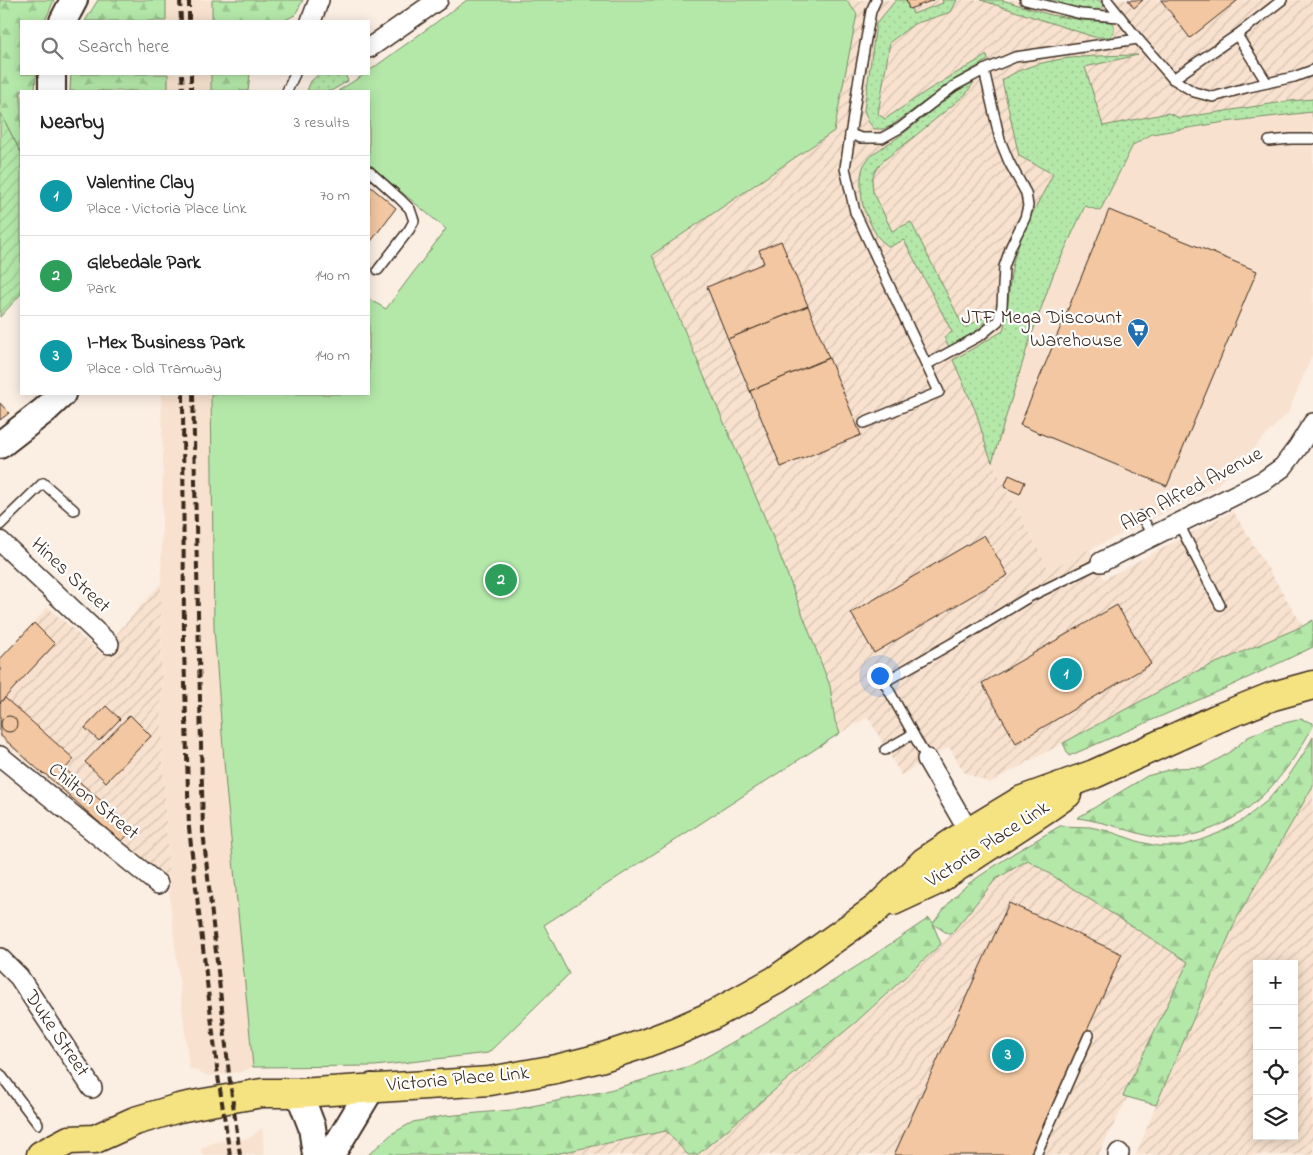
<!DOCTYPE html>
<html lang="en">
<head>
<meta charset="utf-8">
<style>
	:root { --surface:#fff; --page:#f2f2f2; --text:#222; --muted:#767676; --line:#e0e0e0; --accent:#0f766e }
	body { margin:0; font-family:"Indie Flower",sans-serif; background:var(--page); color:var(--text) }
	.controls { position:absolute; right:15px; bottom:15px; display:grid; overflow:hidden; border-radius:0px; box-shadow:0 2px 12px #0003 }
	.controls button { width:45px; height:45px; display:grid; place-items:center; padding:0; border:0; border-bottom:1px solid var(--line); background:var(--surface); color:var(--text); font:25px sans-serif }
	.you { position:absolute; left:879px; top:675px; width:18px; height:18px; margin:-12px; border:4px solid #fff; border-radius:50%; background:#1a73e8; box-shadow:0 0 0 8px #1a73e833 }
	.badge { display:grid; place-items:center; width:32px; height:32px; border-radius:50%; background:var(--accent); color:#fff; font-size:16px; font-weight:700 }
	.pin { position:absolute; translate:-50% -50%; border:2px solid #fff; box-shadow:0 1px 5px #0006 }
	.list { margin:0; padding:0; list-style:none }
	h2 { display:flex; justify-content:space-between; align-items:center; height:65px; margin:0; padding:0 20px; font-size:21px }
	h2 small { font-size:16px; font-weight:400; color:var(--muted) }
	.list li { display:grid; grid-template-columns:32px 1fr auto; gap:15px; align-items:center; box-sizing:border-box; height:80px; padding:0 20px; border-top:1px solid var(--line) }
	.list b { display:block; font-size:19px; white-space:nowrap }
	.list p { margin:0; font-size:16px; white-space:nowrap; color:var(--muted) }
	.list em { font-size:16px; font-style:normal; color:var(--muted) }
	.icon { flex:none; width:28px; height:28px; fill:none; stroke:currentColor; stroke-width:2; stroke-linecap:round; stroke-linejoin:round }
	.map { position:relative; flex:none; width:1313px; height:1155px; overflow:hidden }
	.search { position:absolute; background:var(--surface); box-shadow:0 2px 12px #0003; left:20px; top:20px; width:350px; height:55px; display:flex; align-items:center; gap:12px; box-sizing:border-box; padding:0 18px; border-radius:0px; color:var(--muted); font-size:19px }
	.panel { position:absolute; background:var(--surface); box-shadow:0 2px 12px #0003; left:20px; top:90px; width:350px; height:305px; border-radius:0px }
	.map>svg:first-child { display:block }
	.built { fill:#f8e2cf }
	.industrial { fill:url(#industrial-furrows); fill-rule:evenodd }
	.grass { fill:url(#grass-dots); stroke:#788964 }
	.forest { fill:url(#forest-firs); stroke:#788964 }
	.park { fill:#b4e8a9; stroke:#788964 }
	.garden { fill:url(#garden-furrows); stroke:#788964 }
	.building { fill:#f2c7a1; stroke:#3b2a1e }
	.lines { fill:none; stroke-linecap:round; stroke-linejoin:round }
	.lane-casing { stroke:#3b2a1e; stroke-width:12 }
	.street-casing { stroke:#3b2a1e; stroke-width:22 }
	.secondary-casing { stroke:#3b2a1e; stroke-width:30 }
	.primary-casing { stroke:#3b2a1e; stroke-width:31 }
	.lane { stroke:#fff; stroke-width:9 }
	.street { stroke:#fff; stroke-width:19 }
	.secondary { stroke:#fff; stroke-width:26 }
	.primary { stroke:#f5e382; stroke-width:28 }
	.rail { stroke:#3b2a1e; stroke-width:4; stroke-dasharray:8 4; stroke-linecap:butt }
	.labels { text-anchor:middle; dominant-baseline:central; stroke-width:4.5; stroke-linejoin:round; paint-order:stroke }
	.poi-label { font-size:20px; fill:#3b2a1e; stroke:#fff; text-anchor:end }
	.street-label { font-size:20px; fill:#3b2a1e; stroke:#fff }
</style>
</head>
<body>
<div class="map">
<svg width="1313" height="1155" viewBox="0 0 1313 1155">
	<defs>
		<pattern id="industrial-furrows" width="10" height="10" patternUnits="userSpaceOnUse" patternTransform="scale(1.25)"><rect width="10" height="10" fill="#f8e2cf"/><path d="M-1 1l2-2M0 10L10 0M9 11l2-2" fill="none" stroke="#d6c2b1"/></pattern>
		<pattern id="grass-dots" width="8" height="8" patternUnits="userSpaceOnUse" patternTransform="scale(1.25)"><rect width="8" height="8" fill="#b4e8a9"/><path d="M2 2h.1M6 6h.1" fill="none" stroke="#9cc791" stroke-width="1.8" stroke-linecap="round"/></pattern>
		<pattern id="forest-firs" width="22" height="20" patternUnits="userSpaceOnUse" patternTransform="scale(1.25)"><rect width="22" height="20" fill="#b4e8a9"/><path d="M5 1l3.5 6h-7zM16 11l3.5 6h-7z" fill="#9cc791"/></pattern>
		<pattern id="garden-furrows" width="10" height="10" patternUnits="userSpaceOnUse" patternTransform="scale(1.25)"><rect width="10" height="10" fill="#b4e8a9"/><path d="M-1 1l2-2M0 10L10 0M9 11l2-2" fill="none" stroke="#9cc791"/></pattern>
	</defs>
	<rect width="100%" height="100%" fill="#fbeee3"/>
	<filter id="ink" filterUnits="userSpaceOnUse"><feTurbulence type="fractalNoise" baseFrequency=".02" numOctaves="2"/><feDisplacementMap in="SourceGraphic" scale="10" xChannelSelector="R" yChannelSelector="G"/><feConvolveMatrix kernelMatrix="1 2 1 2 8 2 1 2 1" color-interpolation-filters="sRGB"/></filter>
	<g filter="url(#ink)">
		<!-- built -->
		<g class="built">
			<polygon points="98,0 212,0 211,21 85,21"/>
			<polygon points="71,74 211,74 211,91 70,91"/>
			<polygon points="1312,112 1313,117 1313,353 1288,413 1214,488 1049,570 992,462 1027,348 1053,275 1086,206 1100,211 1133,145 1152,134 1225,122"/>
			<polygon points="161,394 211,394 214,628 226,787 253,1067 242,1072 209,1076 189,1068 170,900 162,743 161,583 163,458"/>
			<polygon points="262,1128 264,1155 202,1155 201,1148 216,1142 250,1138"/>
		</g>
		<!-- industrial -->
		<g class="industrial">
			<polygon points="846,0 1313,0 1313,117 1312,112 1225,122 1152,134 1133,145 1100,211 1085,206 1053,275 1027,348 992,462 1049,570 1090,549 1104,579 1233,511 1303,626 1195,672 989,783 964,772 949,747 927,759 901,775 868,717 840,733 835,721 830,686 771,532 652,255 834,131 857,14"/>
			<polygon points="161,583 162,743 169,882 0,738 0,659 48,607 100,653"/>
			<path d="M 1313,786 L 1313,1155 L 1136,1155 L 1156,1105 L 1237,918 ZM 1257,964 L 1294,964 L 1294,1136 L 1257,1136 Z"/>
			<polygon points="1028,860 1188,962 1123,1095 1128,1097 1098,1155 697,1155 856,1022 941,944 950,935 996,879"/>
			<polygon points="667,1131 688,1155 550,1155"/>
		</g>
		<!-- grass -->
		<g class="grass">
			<polygon points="896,0 908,0 913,14 943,3 942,0 957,0 951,12 914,24 890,42 878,114 885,119 928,90 987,55 988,60 957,78 891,126 883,129 874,129 868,121 864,110 876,24"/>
			<polygon points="981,0 1002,0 1051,15 1082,20 1111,22 1114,26 1114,32 1110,37 1094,37"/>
			<polygon points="1042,0 1099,0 1104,6 1098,11 1065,6"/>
			<path d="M 1138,55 L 1085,67 L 1103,126 L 1168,113 L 1180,118 L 1290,101 L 1313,99 L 1313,117 L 1312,112 L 1225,122 L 1152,134 L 1133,145 L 1100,211 L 1085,206 L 1053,275 L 1027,348 L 992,462 L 986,446 L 976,412 L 953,360 L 1003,331 C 1010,305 1008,279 1015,255 C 1023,227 1040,200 1053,174 L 1019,156 L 1002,80 C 1009,76 1015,72 1023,69 C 1059,55 1100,56 1138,55 Z"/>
			<polygon points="319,74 345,74 348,81 331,91 307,91 311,81"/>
			<path d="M 974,82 L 966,94 L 909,141 L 884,160 L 875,171 L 872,179 L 873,191 L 892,231 L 911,222 L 964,328 L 992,313 C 983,330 965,338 949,347 L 944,337 L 952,332 L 904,240 L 889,247 C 886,244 881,241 878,237 C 874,232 865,213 863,206 C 861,196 859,174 864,165 C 872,151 888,145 900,136 C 924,119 947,94 974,82 Z"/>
		</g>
		<!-- forest -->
		<g class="forest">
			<polygon points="0,0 54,0 45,21 21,21 21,74 36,74 35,91 21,91 21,153 0,112"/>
			<polygon points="98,0 166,0 166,21 85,21"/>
			<polygon points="212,0 303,0 295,15 283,21 212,21"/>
			<polygon points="71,74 168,74 168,91 70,91"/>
			<polygon points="211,74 250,74 248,91 211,91"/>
			<polygon points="1313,620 1313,647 1224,689 1069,756 1063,743 1195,672 1303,626"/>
			<path d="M 1301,719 L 1313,723 L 1313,726 C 1287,775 1251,819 1196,834 C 1190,835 1183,838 1177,839 C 1155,841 1125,828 1103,823 C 1094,821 1086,819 1077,818 L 1147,776 L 1175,768 L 1204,767 L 1229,753 L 1248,737 L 1273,726 Z"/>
			<polygon points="1313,737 1313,786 1237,918 1156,1105 1123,1096 1188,962 1028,860 996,879 950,935 933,924 941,944 856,1022 697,1155 688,1155 666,1131 550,1155 368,1155 393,1133 413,1122 444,1116 512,1110 606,1091 690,1066 763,1025 862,963 929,918 933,923 953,898 968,884 1014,853 1060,826 1090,827 1108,831 1140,842 1158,846 1180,846 1198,841 1219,833 1243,820 1267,801 1288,777 1304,753"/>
		</g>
		<!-- park -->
		<polygon class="park" points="467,0 846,0 857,14 834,131 652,255 771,532 830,686 835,721 840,733 544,925 569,974 488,1053 375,1066 253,1067 226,787 214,628 211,394 369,394 369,299 386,309 446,229 369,165 369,91 338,91 365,74 369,74 369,71"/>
		<!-- garden -->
		<polygon class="garden" points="0,112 21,153 21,294 0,317"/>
		<!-- building -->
		<g class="building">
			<polygon points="906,0 934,0 909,9"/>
			<polygon points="1128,0 1143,0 1134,8"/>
			<polygon points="1161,0 1238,0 1190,38"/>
			<polygon points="371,187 396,208 369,244 369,189"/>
			<polygon points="1109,210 1257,271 1167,486 1020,425"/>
			<polygon points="781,241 808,306 728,339 707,287 764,263 759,250"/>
			<polygon points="808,306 829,358 750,391 728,339"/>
			<polygon points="829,358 861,435 781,467 750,391"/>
			<polygon points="0,403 9,413 0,420"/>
			<polygon points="1009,475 1025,482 1020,494 1004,487"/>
			<polygon points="984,535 1008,575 874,653 851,613"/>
			<polygon points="1117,605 1151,664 1016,743 982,683"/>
			<polygon points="34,623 55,644 0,703 0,659"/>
			<polygon points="5,698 74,759 65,769 133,829 121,842 44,773 43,774 0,735 0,703"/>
			<polygon points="106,706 120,719 99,741 85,728"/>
			<polygon points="130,715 151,736 106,782 85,762"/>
			<circle cx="9" cy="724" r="8"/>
			<polygon points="1009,903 1122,954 1030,1155 894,1155"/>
		</g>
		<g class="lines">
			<!-- lane casing -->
			<g class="lane-casing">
				<g id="lane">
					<polyline points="1025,0 1081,14 1120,17"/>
					<polyline points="1107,0 1138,39 1173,79 1194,92 1213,97 1249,87 1294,77 1313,70"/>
					<polyline points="1237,35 1267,83"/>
					<polyline points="1173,79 1237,35 1282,0"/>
					<polyline points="287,91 295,74"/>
					<polyline points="850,134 861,138 882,138 900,128 954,86 984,70 1015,57 1138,39"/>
					<polyline points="1269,141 1291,139 1313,139"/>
					<polyline points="369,171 400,199 410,209 414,221 409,230 378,270"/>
					<polyline points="926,365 981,335 998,321 1002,306 1004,267 1011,246 1025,218 1028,206 1026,193 1009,162 1000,140 984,70"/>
					<polyline points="864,423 939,392 855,212 845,168 859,78 871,11 876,0"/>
					<polyline points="1141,516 1153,536"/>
					<polyline points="1179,524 1220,605"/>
					<polyline points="0,525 43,483 74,510"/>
					<polyline points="877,669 927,759"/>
					<polyline points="884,682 963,637 1029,597 1101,562"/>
					<polyline points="885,750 913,734"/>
					<polyline points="0,1074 38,1124"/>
					<polyline points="1036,1155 1089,1035"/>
				</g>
			</g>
			<!-- street casing -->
			<g class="street-casing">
				<g id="street">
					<polyline points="311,21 319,0"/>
					<polyline points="369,48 438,0"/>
					<polyline points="0,541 109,644"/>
					<polyline points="1101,562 1265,480 1283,467 1298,447 1313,423"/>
					<polyline points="0,756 158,884"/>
					<polyline points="927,759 969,832"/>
					<polyline points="0,958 19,977 92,1088"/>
					<polyline points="1118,1155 1119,1153"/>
				</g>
			</g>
			<!-- secondary casing -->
			<g class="secondary-casing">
				<g id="secondary">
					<polyline points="63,21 74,0"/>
					<polyline points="52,74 52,91"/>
					<polyline points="0,445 45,410 62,394"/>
					<polyline points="299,1093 312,1127 316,1155"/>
					<polyline points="331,1155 372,1087"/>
				</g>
			</g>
			<!-- primary casing -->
			<g class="primary-casing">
				<g id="primary">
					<polyline points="893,901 934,882 1047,808 1067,794"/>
					<polyline points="41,1155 69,1140 95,1139 135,1121 179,1108 204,1103 262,1093 299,1093 490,1081 556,1069 600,1058 643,1044 677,1031 711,1016 776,980 876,909 924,862 969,832 1022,800 1094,774 1216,719 1273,696 1313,685"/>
				</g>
			</g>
			<!-- lane -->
			<use href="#lane" class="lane"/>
			<!-- street -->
			<use href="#street" class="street"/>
			<!-- secondary -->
			<use href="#secondary" class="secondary"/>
			<!-- primary -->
			<use href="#primary" class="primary"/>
			<!-- rail -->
			<g class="rail">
				<polyline points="180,0 181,21"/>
				<polyline points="189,0 189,21"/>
				<polyline points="182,74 183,91"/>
				<polyline points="191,74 191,91"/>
				<polyline points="183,394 184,647 189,828 218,1076 230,1155"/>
				<polyline points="193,394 203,831 229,1074 240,1155"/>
			</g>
		</g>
	</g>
	<!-- icons -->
	<defs>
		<g id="supermarket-pin" transform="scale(1.125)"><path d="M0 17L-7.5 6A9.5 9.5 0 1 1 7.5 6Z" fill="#1f6fb2" stroke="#fff"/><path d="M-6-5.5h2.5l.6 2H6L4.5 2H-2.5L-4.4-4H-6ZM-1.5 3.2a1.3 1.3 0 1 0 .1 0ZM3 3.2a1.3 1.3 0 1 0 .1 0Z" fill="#fff"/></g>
	</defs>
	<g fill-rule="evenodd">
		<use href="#supermarket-pin" x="1138" y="329"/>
	</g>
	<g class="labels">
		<!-- poi labels -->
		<g class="poi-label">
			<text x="1122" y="318">JTF Mega Discount<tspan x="1122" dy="23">Warehouse</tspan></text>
		</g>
		<!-- street labels -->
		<g class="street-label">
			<text transform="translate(1192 490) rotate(-28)">Alan Alfred Avenue</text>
			<text transform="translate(70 576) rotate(43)">Hines Street</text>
			<text transform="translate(93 802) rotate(39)">Chilton Street</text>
			<text transform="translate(988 845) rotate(-33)">Victoria Place Link</text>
			<text transform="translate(56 1034) rotate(56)">Duke Street</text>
			<text transform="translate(458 1080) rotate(-5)">Victoria Place Link</text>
		</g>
	</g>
</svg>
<div class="controls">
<button>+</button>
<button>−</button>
<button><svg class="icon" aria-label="locate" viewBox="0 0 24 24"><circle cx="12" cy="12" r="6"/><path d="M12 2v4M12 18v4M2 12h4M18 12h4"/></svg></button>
<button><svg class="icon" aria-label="layers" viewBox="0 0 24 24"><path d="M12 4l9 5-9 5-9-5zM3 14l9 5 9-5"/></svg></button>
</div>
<div class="you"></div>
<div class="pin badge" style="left:1066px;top:674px;background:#0f9aa8">1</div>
<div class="pin badge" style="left:501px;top:580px;background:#2e9e5b">2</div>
<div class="pin badge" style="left:1008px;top:1055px;background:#0f9aa8">3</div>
<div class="search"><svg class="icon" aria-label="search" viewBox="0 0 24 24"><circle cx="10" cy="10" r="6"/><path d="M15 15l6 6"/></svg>Search here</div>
<section class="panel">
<h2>Nearby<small>3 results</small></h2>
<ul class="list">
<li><span class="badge" style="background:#0f9aa8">1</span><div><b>Valentine Clay</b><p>Place · Victoria Place Link</p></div><em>70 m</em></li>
<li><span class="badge" style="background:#2e9e5b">2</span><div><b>Glebedale Park</b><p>Park</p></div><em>140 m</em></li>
<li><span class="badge" style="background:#0f9aa8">3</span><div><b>I-Mex Business Park</b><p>Place · Old Tramway</p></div><em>140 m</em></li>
</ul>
</section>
</div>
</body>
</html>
